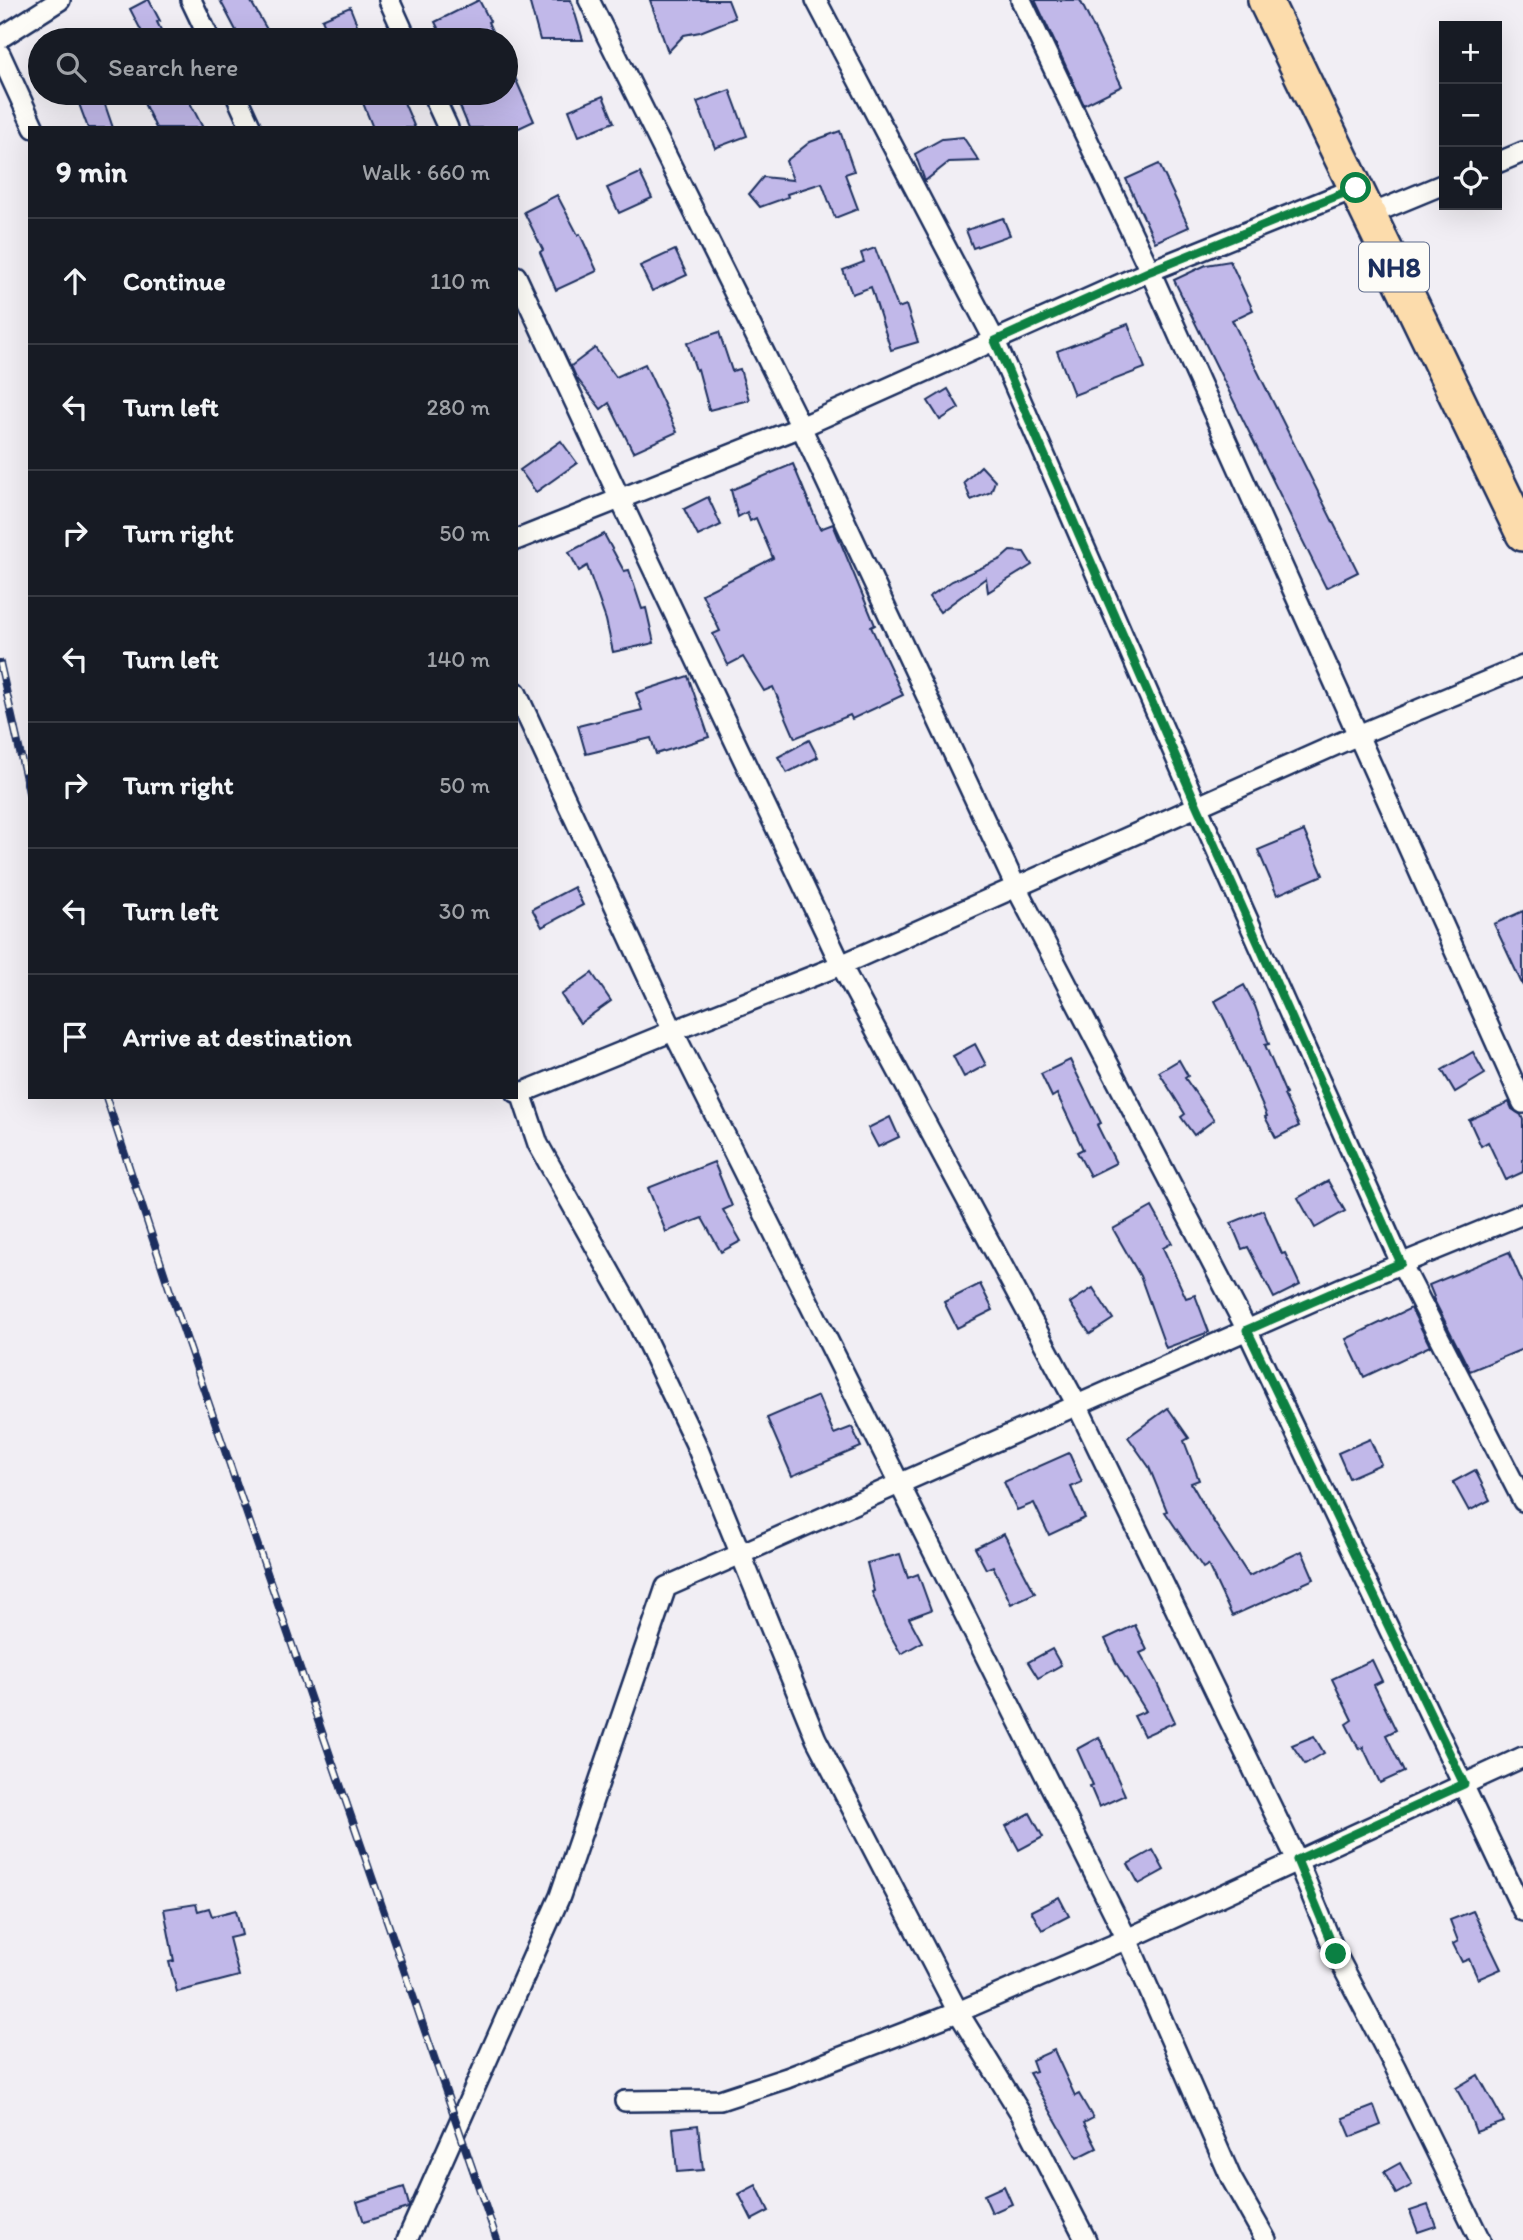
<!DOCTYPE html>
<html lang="en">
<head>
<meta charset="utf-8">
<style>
	:root { --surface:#171b24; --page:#20242c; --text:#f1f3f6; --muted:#9ea1a6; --line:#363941 }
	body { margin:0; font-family:Itim,sans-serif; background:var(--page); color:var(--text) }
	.controls { position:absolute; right:21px; top:21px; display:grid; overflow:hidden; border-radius:0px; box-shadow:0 7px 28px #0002 }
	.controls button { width:63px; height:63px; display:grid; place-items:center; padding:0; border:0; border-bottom:2px solid var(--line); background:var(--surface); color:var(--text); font:35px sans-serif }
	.stop { position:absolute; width:21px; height:21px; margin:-16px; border:5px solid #0b8043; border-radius:50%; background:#fff }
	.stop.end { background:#0b8043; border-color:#fff; box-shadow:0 2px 7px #0008 }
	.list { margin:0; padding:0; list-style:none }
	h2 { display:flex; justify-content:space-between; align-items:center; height:91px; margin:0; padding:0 28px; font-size:30px }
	h2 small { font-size:23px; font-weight:400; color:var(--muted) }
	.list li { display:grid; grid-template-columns:46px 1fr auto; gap:21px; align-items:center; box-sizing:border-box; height:126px; padding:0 28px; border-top:2px solid var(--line) }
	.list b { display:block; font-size:26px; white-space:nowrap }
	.list em { font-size:23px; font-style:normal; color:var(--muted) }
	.icon { flex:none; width:38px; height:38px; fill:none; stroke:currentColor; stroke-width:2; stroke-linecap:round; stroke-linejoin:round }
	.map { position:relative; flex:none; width:1523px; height:2240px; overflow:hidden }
	.search { position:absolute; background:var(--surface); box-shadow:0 7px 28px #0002; left:28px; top:28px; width:490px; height:77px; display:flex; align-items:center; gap:18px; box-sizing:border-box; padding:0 24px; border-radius:38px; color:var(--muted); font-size:26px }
	.panel { position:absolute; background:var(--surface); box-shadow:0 7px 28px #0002; left:28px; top:126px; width:490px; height:973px; border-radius:0px }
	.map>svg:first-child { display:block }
	.building { fill:#c1b8e9; stroke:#1b2f5e; stroke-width:2 }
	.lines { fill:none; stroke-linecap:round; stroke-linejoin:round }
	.minor-casing { stroke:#1b2f5e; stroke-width:24 }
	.trunk-casing { stroke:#1b2f5e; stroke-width:38 }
	.minor { stroke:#fdfcf7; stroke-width:19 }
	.trunk { stroke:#fcdcac; stroke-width:33 }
	.rail-casing { stroke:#1b2f5e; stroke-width:8 }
	.rail { stroke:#fdfcf7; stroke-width:5; stroke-dasharray:16; stroke-linecap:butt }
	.route { stroke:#0b8043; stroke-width:9 }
	.labels { text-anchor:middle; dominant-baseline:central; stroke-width:5; stroke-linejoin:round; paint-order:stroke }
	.shield { fill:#fdfcf7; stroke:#5f6c8c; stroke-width:2 }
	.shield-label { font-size:28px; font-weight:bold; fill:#1b2f5e }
</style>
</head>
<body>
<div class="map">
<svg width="1523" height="2240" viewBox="0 0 1523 2240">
	<rect width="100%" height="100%" fill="#f1eef4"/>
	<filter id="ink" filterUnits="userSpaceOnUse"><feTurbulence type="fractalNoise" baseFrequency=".0143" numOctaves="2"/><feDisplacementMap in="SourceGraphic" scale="14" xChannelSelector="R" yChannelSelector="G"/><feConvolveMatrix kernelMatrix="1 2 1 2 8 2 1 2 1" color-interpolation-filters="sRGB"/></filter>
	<g filter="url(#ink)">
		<!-- building -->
		<g class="building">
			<polygon points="147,0 149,0 160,21 157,22 166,40 146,40 130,9"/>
			<polygon points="220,0 250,0 273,40 241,40"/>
			<polygon points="479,0 490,21 488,22 496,40 444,40 435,22"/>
			<polygon points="529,0 571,0 583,40 540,40"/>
			<polygon points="650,0 728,0 735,18 700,32 684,35 668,52"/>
			<polygon points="1035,0 1080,0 1122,86 1084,105"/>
			<polygon points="350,7 363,40 331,40 322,19"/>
			<polygon points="506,57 534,121 519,128 469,128 459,104 483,93 506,93"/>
			<polygon points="730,90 747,136 715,148 697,102"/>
			<polygon points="75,93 101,93 113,128 88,128"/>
			<polygon points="139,93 185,93 203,128 156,128"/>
			<polygon points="359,93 400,93 415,128 373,128"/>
			<polygon points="603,96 614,122 579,136 569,110"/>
			<polygon points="840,131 854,171 845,174 858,209 835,218 822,183 787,194 788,197 760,207 749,194 763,177 793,180 786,161 810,142"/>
			<polygon points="963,137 979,161 949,162 925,181 915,154 942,139"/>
			<polygon points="1159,164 1189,227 1155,242 1126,179"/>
			<polygon points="640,173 652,198 619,213 607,188"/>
			<polygon points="557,195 578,235 580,234 597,271 556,290 540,252 543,250 524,212"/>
			<polygon points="1003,218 1010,235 973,248 966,230"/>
			<polygon points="875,248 898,308 906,305 918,342 891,350 871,287 852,294 843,270 864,262 861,253"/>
			<polygon points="675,250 687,275 652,291 640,266"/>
			<polygon points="1230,261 1253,310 1232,320 1358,572 1326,588 1174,280 1206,265"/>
			<polygon points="1128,324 1145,368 1074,395 1057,351"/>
			<polygon points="719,332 732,371 740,369 749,400 709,410 698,369 696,370 687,343"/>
			<polygon points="595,348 616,377 645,364 677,432 633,452 609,403 601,409 576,377 571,366"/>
			<polygon points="948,389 959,408 940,420 928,401"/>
			<polygon points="561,441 577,463 536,492 520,470"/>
			<polygon points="793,464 820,529 833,524 875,625 871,627 903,695 852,719 850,715 795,738 773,687 764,691 743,657 728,665 713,634 720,631 702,594 773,558 756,518 750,521 747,512 738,517 731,490"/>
			<polygon points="981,466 995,481 991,492 971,500 964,482"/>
			<polygon points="708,497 721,525 698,536 684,509"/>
			<polygon points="604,534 624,571 629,570 642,609 646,608 654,643 613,652 606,620 587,566 579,571 569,552"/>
			<polygon points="1010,551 1024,552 1032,565 988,592 986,578 940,612 929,597 952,581 1001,559"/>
			<polygon points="688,676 709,737 656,754 651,738 586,754 578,726 642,710 636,693"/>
			<polygon points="809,740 818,757 787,773 778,757"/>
			<polygon points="1304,831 1323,875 1277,895 1258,850"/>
			<polygon points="574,887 583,905 542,927 532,909"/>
			<polygon points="1523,911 1523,986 1494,924"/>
			<polygon points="592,973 611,1001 580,1023 561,995"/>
			<polygon points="1244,985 1255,1006 1269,1044 1265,1045 1286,1094 1284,1095 1299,1126 1276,1138 1265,1117 1267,1116 1226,1022 1215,1001"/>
			<polygon points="975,1044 986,1065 964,1077 953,1056"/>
			<polygon points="1473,1052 1485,1074 1455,1092 1442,1070"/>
			<polygon points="1070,1060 1101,1123 1097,1125 1116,1163 1090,1176 1077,1152 1083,1149 1057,1094 1052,1097 1041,1074"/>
			<polygon points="1179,1060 1188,1076 1185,1078 1214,1120 1194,1135 1181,1117 1185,1114 1159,1072"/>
			<polygon points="1509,1102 1512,1109 1521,1115 1523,1120 1523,1172 1506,1180 1488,1142 1481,1146 1469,1120"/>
			<polygon points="890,1117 899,1137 878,1147 868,1128"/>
			<polygon points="714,1162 732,1206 723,1210 741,1241 721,1252 702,1218 666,1232 648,1188"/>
			<polygon points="1328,1181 1345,1211 1315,1228 1298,1198"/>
			<polygon points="1152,1207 1172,1243 1163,1248 1186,1298 1195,1295 1209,1332 1166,1348 1140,1276 1113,1229"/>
			<polygon points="1263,1210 1282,1254 1285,1253 1300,1285 1274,1298 1248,1247 1242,1249 1231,1223"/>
			<polygon points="1509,1252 1523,1284 1523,1349 1470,1371 1433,1298 1434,1297 1429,1285"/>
			<polygon points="980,1284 993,1310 957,1328 944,1302"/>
			<polygon points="1093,1288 1113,1319 1090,1334 1070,1303"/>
			<polygon points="1411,1308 1430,1346 1364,1377 1346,1339"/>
			<polygon points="818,1396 834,1434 852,1427 861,1447 792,1476 767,1418"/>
			<polygon points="1168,1408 1189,1438 1184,1441 1199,1480 1191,1483 1210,1516 1249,1576 1302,1551 1314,1579 1232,1616 1208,1565 1203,1568 1165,1512 1167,1511 1149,1467 1128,1437"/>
			<polygon points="1370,1439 1381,1464 1349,1478 1338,1453"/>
			<polygon points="1069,1453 1082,1482 1071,1487 1085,1518 1049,1535 1034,1503 1017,1510 1004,1482"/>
			<polygon points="1475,1470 1490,1500 1469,1511 1453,1482"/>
			<polygon points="1004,1534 1035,1593 1011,1604 993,1566 986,1569 975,1548"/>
			<polygon points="900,1554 908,1578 918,1574 931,1610 909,1618 922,1642 901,1654 885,1626 872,1592 874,1591 867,1563"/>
			<polygon points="1135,1625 1147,1650 1140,1653 1156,1681 1175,1722 1144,1736 1134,1716 1146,1711 1117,1664 1105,1639"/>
			<polygon points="1052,1649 1061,1665 1038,1678 1028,1662"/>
			<polygon points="1372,1660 1382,1681 1374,1685 1396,1730 1386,1735 1404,1772 1380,1783 1363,1747 1359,1749 1346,1724 1352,1720 1332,1679"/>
			<polygon points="1314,1736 1324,1753 1305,1764 1292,1745"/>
			<polygon points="1099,1737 1125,1795 1099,1807 1090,1786 1093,1785 1077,1749"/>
			<polygon points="1030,1813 1043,1837 1019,1850 1006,1826"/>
			<polygon points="1153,1850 1164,1870 1139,1884 1128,1864"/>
			<polygon points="1059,1897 1069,1916 1042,1930 1031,1911"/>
			<polygon points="196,1904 198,1911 209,1908 212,1916 236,1910 242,1935 229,1938 239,1976 177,1992 169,1962 174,1961 164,1909"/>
			<polygon points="1473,1911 1501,1969 1478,1979 1469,1959 1462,1962 1453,1944 1458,1941 1450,1920"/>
			<polygon points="1054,2050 1075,2096 1079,2094 1093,2118 1084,2123 1097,2148 1077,2158 1029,2073 1036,2071 1032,2060"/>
			<polygon points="1478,2075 1504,2122 1476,2132 1466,2106 1456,2088"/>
			<polygon points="1374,2106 1381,2125 1351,2137 1343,2118"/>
			<polygon points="698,2125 703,2170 677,2172 673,2128"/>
			<polygon points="1400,2163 1412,2185 1396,2194 1384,2172"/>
			<polygon points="756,2185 769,2211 752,2220 739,2194"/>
			<polygon points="1004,2186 1012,2204 992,2213 984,2195"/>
			<polygon points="404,2187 409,2205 408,2208 364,2222 357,2202"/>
			<polygon points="1428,2205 1436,2226 1418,2232 1410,2211"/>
		</g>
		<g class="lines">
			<!-- minor casing -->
			<g class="minor-casing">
				<g id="minor">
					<polyline points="191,0 210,40"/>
					<polyline points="389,0 407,40"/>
					<polyline points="589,0 801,427 1016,887 1247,1330 1523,1911"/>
					<polyline points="816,0 995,341 1197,806 1401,1263 1523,1501"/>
					<polyline points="1021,0 1150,271 1523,1103"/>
					<polyline points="0,38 60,0"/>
					<polyline points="0,54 34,128"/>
					<polyline points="235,93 251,128"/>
					<polyline points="432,93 448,128"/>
					<polyline points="1497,163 1523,152"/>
					<polyline points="1369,215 1444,184"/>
					<polyline points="516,276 620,499 841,965 1077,1405 1297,1860 1336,1954 1395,2067 1480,2240"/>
					<polyline points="516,540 801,427 1150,271 1356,188"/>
					<polyline points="516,692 673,1031 1127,1939 1231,2178 1266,2240"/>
					<polyline points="516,1092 521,1093 538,1144 634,1315 695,1442 816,1739 958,2012 1021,2114 1086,2240"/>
					<polyline points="521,1093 673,1031 841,965 1358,735 1523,666"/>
					<polyline points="625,2101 720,2100 787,2078 958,2012 1127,1939 1523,1757"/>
					<polyline points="407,2240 560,1896 666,1587 1344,1287 1523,1214"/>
				</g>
			</g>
			<!-- trunk casing -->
			<g class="trunk-casing">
				<polyline id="trunk" points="1265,0 1523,534"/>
			</g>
			<!-- minor -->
			<use href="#minor" class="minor"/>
			<!-- trunk -->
			<use href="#trunk" class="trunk"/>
			<!-- rail casing -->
			<g class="rail-casing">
				<g id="rail">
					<polyline points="0,663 30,797"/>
					<polyline points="106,1097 170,1291 497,2240"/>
				</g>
			</g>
			<!-- rail -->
			<use href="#rail" class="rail"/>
		</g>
	</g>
	<g class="lines" filter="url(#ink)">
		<!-- route -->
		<polyline class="route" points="1336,1954 1297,1860 1464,1784 1247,1330 1401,1263 1197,806 995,341 1150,271 1356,188"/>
	</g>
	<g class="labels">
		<!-- shield labels -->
		<rect class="shield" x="1359" y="242.5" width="70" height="49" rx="5"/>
		<g class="shield-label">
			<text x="1394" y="267">NH8</text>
		</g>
	</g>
</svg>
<div class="controls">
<button>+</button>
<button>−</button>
<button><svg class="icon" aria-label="locate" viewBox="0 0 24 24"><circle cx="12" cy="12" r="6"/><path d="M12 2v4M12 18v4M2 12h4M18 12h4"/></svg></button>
</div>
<div class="stop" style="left:1356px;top:188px"></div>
<div class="stop end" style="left:1336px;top:1954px"></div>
<div class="search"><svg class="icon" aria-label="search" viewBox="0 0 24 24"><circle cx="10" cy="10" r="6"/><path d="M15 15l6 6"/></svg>Search here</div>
<section class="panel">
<h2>9 min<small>Walk · 660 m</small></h2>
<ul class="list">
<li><svg class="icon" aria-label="ahead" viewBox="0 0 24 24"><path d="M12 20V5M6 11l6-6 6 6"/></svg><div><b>Continue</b></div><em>110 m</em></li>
<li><svg class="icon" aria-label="left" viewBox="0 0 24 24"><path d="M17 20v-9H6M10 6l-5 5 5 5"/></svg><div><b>Turn left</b></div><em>280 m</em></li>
<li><svg class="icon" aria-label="right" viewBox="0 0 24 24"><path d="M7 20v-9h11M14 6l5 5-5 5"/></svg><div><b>Turn right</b></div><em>50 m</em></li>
<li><svg class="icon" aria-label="left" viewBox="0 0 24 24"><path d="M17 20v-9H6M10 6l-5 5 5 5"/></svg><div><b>Turn left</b></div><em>140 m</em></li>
<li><svg class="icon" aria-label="right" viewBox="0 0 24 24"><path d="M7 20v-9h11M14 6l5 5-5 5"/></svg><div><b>Turn right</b></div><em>50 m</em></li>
<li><svg class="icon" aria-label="left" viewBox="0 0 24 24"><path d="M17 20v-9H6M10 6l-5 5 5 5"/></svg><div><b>Turn left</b></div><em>30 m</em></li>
<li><svg class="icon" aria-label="arrive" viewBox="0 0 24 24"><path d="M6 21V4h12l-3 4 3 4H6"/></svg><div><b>Arrive at destination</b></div></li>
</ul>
</section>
</div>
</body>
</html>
